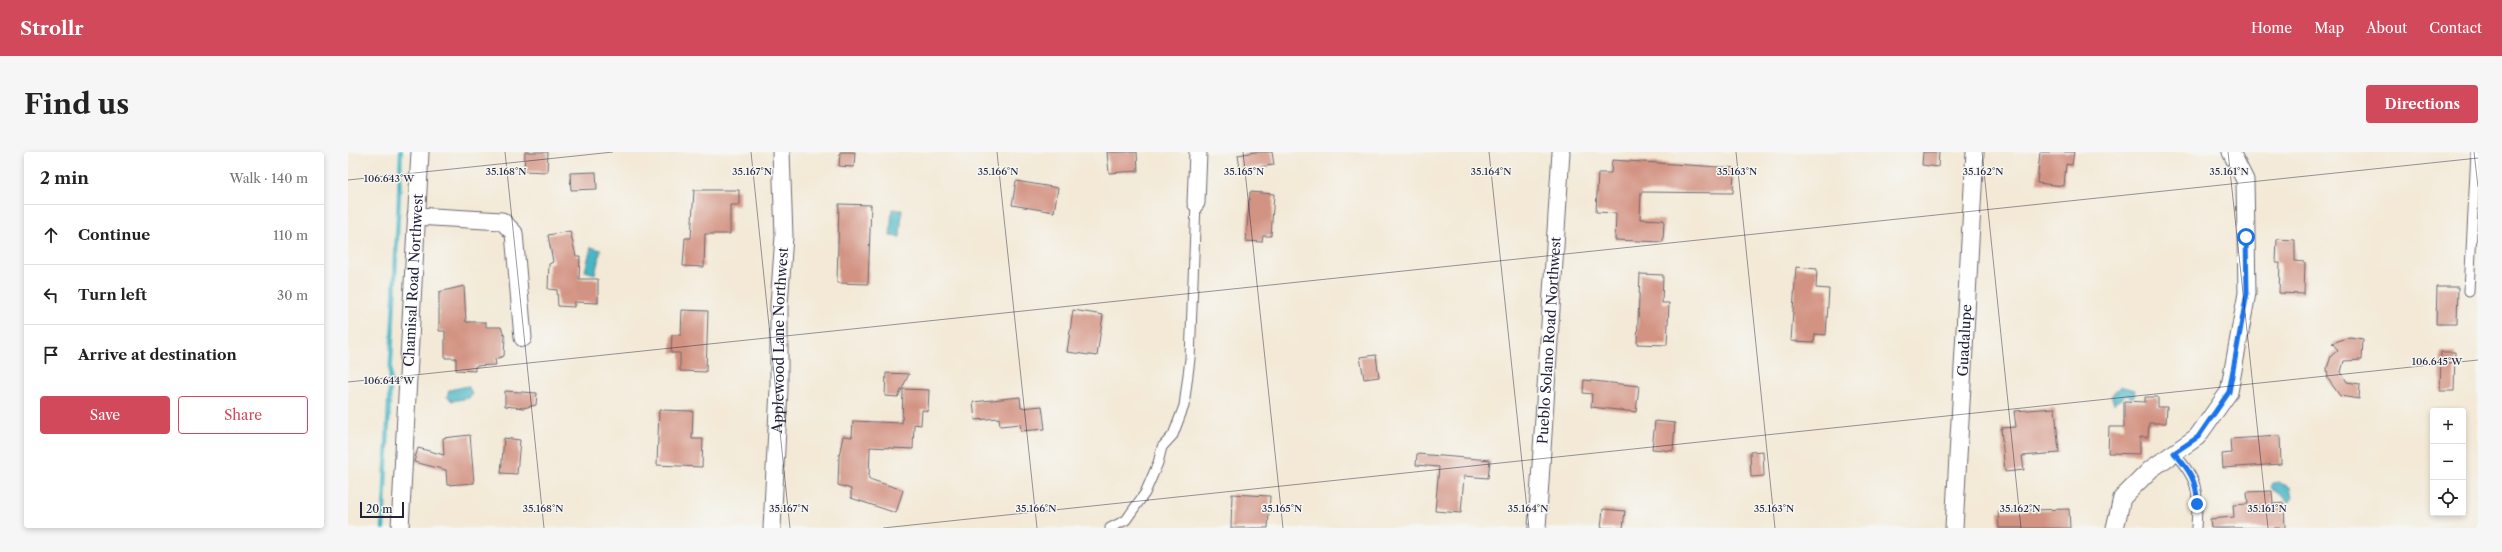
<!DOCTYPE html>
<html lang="en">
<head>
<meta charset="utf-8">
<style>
	:root { --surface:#fff; --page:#f6f6f6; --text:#222; --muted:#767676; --line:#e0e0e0; --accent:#d1495b }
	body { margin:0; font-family:"Libre Caslon Text",serif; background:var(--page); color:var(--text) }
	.controls { position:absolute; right:12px; bottom:12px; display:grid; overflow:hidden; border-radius:4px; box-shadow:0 2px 6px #0003 }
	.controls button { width:36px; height:36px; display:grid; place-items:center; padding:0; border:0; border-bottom:1px solid var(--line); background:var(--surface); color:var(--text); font:20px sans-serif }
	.scale { position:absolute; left:12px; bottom:10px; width:44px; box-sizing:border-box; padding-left:4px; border:2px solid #22223b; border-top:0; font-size:11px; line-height:14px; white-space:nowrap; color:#22223b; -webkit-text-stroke:3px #f6f6f2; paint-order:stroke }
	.stop { position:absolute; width:12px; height:12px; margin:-9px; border:3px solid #1a73e8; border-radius:50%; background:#fff }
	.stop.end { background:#1a73e8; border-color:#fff; box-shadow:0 1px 4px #0008 }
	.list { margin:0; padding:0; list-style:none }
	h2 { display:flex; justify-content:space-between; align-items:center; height:52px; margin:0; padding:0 16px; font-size:17px }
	h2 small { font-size:13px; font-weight:400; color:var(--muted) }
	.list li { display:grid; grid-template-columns:26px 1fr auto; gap:12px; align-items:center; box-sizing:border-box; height:60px; padding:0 16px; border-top:1px solid var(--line) }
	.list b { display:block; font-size:15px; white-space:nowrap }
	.list em { font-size:13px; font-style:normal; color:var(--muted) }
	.actions { display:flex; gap:8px; padding:12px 16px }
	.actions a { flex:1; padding:9px 0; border:1px solid var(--accent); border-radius:4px; text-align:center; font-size:14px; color:var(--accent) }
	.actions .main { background:var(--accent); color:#fff }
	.icon { flex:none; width:22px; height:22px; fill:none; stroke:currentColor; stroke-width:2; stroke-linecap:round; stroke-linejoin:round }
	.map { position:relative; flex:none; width:2130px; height:376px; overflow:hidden; border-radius:4px }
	header { display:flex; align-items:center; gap:24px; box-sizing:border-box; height:56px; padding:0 20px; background:var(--accent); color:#fff }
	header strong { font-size:19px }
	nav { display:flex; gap:22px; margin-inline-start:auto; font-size:14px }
	.intro { display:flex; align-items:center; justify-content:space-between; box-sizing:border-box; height:96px; padding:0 24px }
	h1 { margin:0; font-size:28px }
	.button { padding:10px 18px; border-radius:4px; background:var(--accent); color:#fff; font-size:14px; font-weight:700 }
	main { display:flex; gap:24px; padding:0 24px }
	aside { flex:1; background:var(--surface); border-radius:4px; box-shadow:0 2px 6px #0003 }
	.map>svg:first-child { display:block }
	.water { fill:#48b5c5; stroke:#356c80 }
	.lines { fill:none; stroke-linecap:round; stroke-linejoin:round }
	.stream { stroke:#48b5c5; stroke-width:4.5 }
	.building { fill:#d39382 }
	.lane-casing { stroke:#6b6871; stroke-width:11 }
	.street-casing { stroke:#6b6871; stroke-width:19 }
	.lane { stroke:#fff; stroke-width:9 }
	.street { stroke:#fff; stroke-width:17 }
	.route { stroke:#1a73e8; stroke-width:5 }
	.ticks { fill:none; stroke:#22223b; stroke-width:1; stroke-opacity:0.45 }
	.labels { text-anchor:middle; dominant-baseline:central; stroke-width:3; stroke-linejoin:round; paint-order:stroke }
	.street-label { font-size:14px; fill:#22223b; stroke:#f6f6f2 }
	.ticks-label { font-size:10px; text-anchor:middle; fill:#22223b; stroke:#f6f6f2; stroke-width:3; stroke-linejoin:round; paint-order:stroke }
</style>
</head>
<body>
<header>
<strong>Strollr</strong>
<nav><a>Home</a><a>Map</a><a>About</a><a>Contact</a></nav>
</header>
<div class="intro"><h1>Find us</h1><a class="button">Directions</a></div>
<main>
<aside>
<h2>2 min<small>Walk · 140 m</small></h2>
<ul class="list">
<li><svg class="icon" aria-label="ahead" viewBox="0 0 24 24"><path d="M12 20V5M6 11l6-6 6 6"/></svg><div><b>Continue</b></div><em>110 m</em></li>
<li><svg class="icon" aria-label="left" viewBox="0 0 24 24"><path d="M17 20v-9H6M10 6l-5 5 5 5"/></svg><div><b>Turn left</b></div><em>30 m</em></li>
<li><svg class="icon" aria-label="arrive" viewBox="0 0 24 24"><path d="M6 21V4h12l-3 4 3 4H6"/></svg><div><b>Arrive at destination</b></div></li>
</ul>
<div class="actions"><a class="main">Save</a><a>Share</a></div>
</aside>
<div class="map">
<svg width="2130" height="376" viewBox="0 0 2130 376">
	<rect width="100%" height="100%" fill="#f6f6f2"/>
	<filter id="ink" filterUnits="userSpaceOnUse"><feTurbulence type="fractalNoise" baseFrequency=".025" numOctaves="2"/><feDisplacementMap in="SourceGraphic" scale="8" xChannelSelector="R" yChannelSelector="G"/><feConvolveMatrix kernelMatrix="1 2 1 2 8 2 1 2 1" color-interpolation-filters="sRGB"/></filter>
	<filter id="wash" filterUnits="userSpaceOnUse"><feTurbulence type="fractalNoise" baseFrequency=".012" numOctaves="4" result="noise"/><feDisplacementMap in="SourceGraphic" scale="16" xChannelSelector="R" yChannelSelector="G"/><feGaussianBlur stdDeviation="0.9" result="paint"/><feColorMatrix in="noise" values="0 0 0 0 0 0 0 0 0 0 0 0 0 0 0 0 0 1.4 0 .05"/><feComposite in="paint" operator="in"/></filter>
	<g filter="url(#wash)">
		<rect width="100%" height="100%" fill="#f3e9d6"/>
		<!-- water -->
		<g class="water">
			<polygon points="544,57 554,58 552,85 542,84"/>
			<polygon points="243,95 253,98 247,122 237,119"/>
			<polygon points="120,234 124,241 121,246 104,249 99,245 101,238"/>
			<polygon points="1772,234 1786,238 1787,243 1784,246 1778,243 1766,252 1763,244"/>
			<polygon points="1930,330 1942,335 1944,346 1940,351 1932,342 1925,338 1923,335 1925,331"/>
		</g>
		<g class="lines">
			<!-- stream -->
			<polyline class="stream" points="35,376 53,0"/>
		</g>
		<g id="blocks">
			<!-- building -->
			<g class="building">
				<polygon points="177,0 200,0 199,20 176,19"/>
				<polygon points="492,0 507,0 506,15 491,14"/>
				<polygon points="759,0 789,0 790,19 761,21"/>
				<polygon points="907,0 924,0 926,13 892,17 890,3"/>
				<polygon points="1575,0 1591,0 1590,15 1574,13"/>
				<polygon points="1692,0 1726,0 1724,13 1718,12 1716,34 1689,31"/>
				<polygon points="1264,8 1386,16 1385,41 1293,40 1292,67 1316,68 1315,90 1267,88 1268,61 1248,60 1250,21 1263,21"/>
				<polygon points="248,20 249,37 223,38 222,21"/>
				<polygon points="668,29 710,36 706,60 664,53"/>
				<polygon points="346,38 391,38 391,53 382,53 382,82 357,82 356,115 335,114 337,86 343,86"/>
				<polygon points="902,40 926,42 923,84 915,84 914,90 898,89"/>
				<polygon points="491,52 523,53 520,132 489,131"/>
				<polygon points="222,79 228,104 232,104 231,127 250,127 250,151 226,150 226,155 210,154 209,138 200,137 201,112 205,110 200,83"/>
				<polygon points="1929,87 1947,88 1947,109 1957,110 1956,142 1931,141 1932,111 1928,111"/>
				<polygon points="1448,115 1469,117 1468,136 1481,137 1478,183 1467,182 1466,190 1443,189"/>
				<polygon points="1292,122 1315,123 1314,151 1321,151 1319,193 1289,192"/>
				<polygon points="116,134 118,170 138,170 138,175 153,175 157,185 156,204 147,207 148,213 127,214 127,219 108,218 108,206 97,206 97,179 91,179 91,140"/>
				<polygon points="2089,135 2110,135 2109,172 2088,172"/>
				<polygon points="334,158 360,159 358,220 332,219 332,201 323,201 324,183 333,183"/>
				<polygon points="725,158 755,163 749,204 719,200"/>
				<polygon points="2002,185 2015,187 2014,208 1996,209 1993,220 1999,230 2012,232 2011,247 1992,244 1980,227 1979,216 1983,204 1990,198 1984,191"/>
				<polygon points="2093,200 2107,200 2106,239 2092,239"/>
				<polygon points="1028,203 1031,225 1016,227 1012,205"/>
				<polygon points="538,221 561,222 550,245 537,244"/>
				<polygon points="1236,228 1291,234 1288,260 1243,255 1244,242 1235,241"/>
				<polygon points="555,237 581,238 580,259 574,258 573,273 566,272 565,297 522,295 521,327 555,338 548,361 503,346 503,337 490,333 491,304 495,284 504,285 505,269 554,271"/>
				<polygon points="157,239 189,241 188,253 175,256 157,254"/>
				<polygon points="672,245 673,256 694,254 697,277 673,279 672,272 652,274 651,266 627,268 625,250"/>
				<polygon points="1797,245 1810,245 1810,255 1819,255 1818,271 1801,271 1800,285 1792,285 1792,302 1760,301 1761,275 1776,275 1776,249 1797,250"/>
				<polygon points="1707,256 1711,301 1674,304 1676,318 1657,320 1653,276 1668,275 1666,259"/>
				<polygon points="311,258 345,259 344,287 355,287 354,315 309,313"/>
				<polygon points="1307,269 1327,271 1325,299 1304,297"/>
				<polygon points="122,283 126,331 99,333 98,318 66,310 70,296 96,303 95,286"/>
				<polygon points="1932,284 1933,312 1875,316 1874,302 1883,301 1882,287"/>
				<polygon points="156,286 172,288 169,322 153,321"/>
				<polygon points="1415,299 1416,324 1403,325 1402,300"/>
				<polygon points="1069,302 1142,308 1140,326 1116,324 1113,361 1087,359 1091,315 1068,313"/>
				<polygon points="1924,339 1925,352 1936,351 1937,376 1863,376 1862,367 1886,365 1885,353 1900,352 1899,340"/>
				<polygon points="884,342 922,344 920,376 883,376"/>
				<polygon points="1255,357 1277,359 1275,376 1253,376"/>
				<polygon points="1721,357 1722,376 1651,376 1650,359"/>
			</g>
		</g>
	</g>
	<g filter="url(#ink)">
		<use href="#blocks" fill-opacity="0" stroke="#6b6871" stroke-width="1"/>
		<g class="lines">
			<!-- lane casing -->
			<g class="lane-casing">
				<g id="lane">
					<polyline points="2121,139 2128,0"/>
					<path d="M 1826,301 C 1852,330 1850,339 1848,376"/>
					<polyline points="762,376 778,368 797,341 810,311 814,295 825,283 836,254 842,207 848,51"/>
				</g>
			</g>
			<!-- street casing -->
			<g class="street-casing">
				<g id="street">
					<polyline points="848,51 850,0"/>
					<polyline points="68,64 154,69 166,81 175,186"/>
					<path id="s1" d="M 52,376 L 72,0"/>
					<path id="s2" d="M 424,376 L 431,237 L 431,153 L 436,84 L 433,0"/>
					<path id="s3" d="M 1189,376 L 1213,0"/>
					<path id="s4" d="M 1606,376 L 1627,0"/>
					<polyline points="1767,376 1774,346 1803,317 1849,285 1881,240 1899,141 1897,28 1883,0"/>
				</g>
			</g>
			<!-- lane -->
			<use href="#lane" class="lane"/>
			<!-- street -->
			<use href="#street" class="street"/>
		</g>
	</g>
	<g class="lines" filter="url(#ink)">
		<!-- route -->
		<path class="route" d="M 1849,352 C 1850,330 1840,316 1826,301 L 1850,285 L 1881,240 L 1899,141 L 1898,85"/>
	</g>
	<!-- ticks -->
	<path class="ticks" d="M 157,0 L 196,376M 403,0 L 442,376M 649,0 L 689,376M 895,0 L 935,376M 1141,0 L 1181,376M 1388,0 L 1427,376M 1634,0 L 1673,376M 1880,0 L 1920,376M 2126,0 L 2130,35M 0,28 L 265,0M 0,230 L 2130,6M 535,376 L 2130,208"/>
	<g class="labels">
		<!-- street labels -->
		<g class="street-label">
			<text stroke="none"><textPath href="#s1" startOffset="248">Chamisal Road Northwest</textPath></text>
			<text stroke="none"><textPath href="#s2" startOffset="188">Applewood Lane Northwest</textPath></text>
			<text stroke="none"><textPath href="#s3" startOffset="188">Pueblo Solano Road Northwest</textPath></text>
			<text stroke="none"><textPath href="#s4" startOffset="188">Guadalupe</textPath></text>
		</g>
	</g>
	<g class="ticks-label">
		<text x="158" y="23">35.168°N</text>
		<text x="404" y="23">35.167°N</text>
		<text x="650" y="23">35.166°N</text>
		<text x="896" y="23">35.165°N</text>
		<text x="1143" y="23">35.164°N</text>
		<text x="1389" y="23">35.163°N</text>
		<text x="1635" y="23">35.162°N</text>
		<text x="1881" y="23">35.161°N</text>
		<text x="41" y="30">106.643°W</text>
		<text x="2089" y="213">106.645°W</text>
		<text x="41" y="232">106.644°W</text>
		<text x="195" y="360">35.168°N</text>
		<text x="441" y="360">35.167°N</text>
		<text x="688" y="360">35.166°N</text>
		<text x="934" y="360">35.165°N</text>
		<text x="1180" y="360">35.164°N</text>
		<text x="1426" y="360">35.163°N</text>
		<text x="1672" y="360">35.162°N</text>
		<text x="1919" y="360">35.161°N</text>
	</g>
</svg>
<div class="controls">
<button>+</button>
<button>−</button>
<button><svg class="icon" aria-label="locate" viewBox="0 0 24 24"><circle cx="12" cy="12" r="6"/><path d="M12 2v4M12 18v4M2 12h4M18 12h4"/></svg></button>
</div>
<div class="scale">20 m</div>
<div class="stop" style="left:1898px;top:85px"></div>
<div class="stop end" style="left:1849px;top:352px"></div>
</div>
</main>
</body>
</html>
